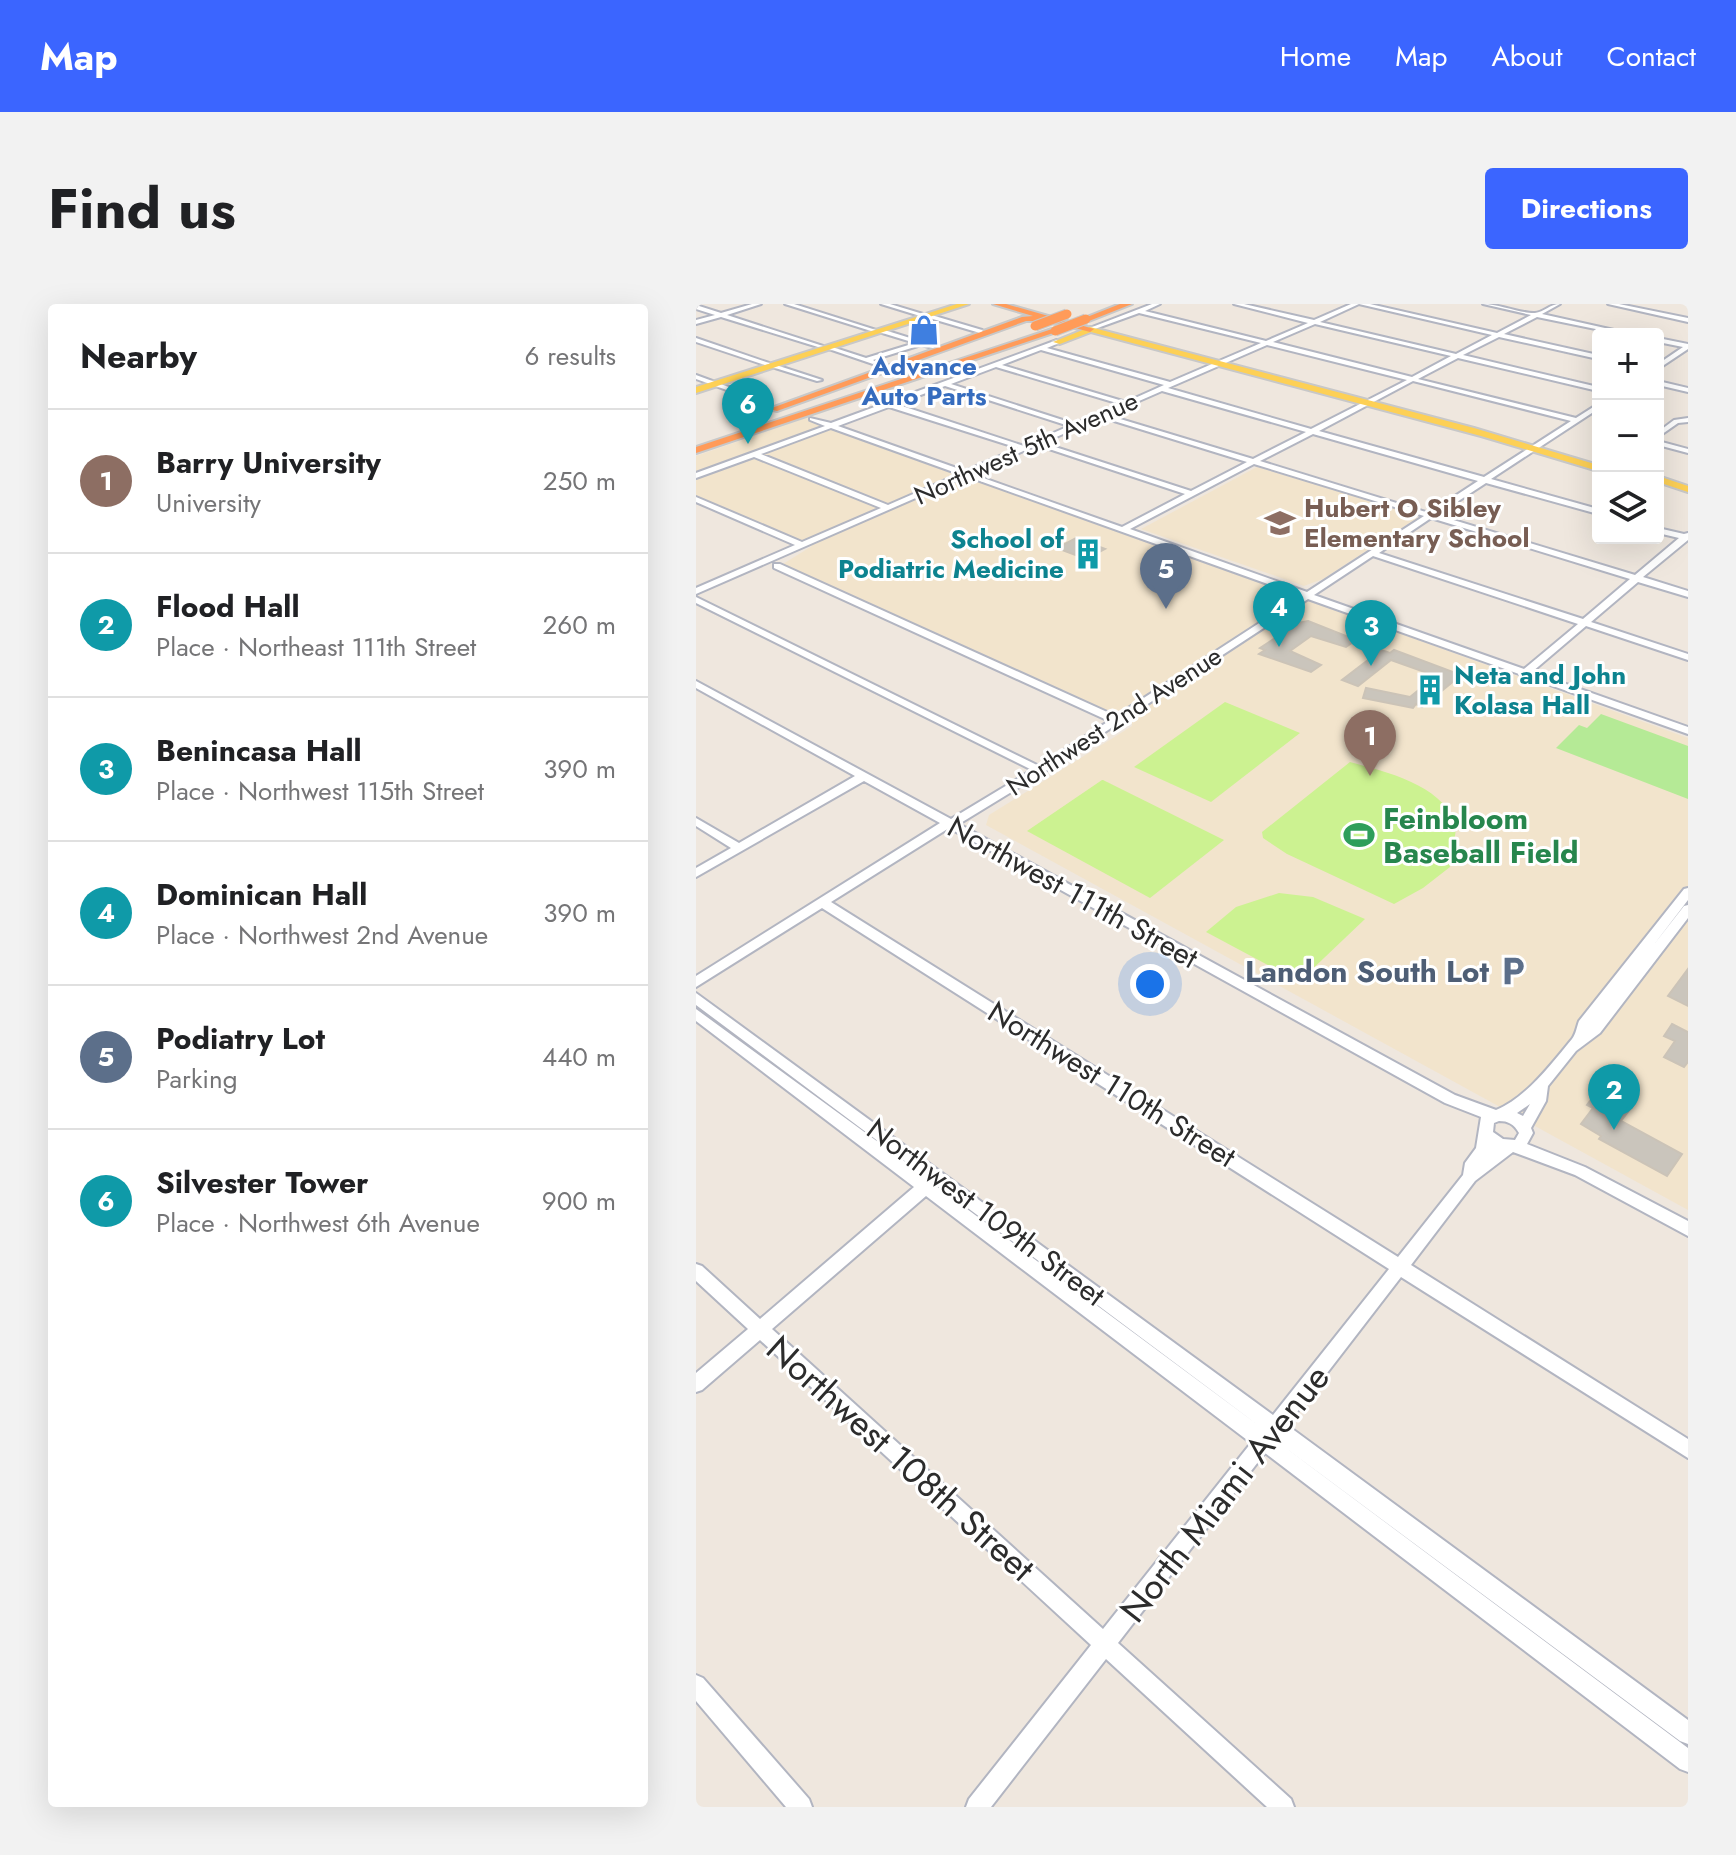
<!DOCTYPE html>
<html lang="en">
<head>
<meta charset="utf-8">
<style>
	:root { --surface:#fff; --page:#f2f2f2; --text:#202124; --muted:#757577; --line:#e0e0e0; --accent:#3b65ff }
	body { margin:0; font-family:Jost,sans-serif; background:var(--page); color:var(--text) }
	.controls { position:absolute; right:24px; top:24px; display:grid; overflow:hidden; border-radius:8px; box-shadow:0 8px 32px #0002 }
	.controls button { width:72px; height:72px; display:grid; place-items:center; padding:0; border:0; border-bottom:2px solid var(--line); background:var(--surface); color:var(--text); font:40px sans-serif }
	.you { position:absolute; left:454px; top:680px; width:28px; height:28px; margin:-20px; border:6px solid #fff; border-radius:50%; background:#1a73e8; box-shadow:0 0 0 12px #1a73e833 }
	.badge { display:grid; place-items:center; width:52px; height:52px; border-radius:50%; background:var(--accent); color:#fff; font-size:26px; font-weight:700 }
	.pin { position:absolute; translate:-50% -66px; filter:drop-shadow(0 2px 4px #0008) }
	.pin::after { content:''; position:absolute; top:42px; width:28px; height:24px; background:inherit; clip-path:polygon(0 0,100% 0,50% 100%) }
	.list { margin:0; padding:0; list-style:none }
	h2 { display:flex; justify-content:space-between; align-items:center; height:104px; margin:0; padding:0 32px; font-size:34px }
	h2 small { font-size:26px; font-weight:400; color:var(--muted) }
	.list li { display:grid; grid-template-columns:52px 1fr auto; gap:24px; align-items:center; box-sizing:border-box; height:144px; padding:0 32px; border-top:2px solid var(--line) }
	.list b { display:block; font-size:30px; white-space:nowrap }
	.list p { margin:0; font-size:26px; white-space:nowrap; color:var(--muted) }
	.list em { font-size:26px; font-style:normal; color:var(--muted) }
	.icon { flex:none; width:44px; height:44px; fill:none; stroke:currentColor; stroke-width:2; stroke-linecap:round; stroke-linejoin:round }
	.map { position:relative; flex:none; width:992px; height:1503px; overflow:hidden; border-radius:8px }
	header { display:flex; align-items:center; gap:48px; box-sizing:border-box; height:112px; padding:0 40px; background:var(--accent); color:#fff }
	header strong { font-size:38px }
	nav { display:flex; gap:44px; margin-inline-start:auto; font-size:28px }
	.intro { display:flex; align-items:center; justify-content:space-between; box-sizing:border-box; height:192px; padding:0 48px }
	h1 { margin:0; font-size:56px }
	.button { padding:20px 36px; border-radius:8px; background:var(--accent); color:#fff; font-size:28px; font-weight:700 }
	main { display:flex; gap:48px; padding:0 48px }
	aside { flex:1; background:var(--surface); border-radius:8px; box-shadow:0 8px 32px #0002 }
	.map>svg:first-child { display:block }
	.education { fill:#f2e4cc }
	.green { fill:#b5ea96 }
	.pitch { fill:#ccf291 }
	.building { fill:#cac5bc; stroke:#cbc3b7; stroke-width:2 }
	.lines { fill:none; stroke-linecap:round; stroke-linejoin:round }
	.minor-casing { stroke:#b2b5c1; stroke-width:4 }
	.major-casing { stroke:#c8c8c8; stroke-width:4 }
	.highway-casing { stroke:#c8c8c8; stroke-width:4 }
	.minor { fill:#fff; fill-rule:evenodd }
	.major { fill:#fdd055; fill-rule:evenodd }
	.highway { fill:#ff9b59; fill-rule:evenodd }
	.highway-bridge-casing { stroke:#c8c8c8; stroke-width:11; stroke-linecap:butt }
	.highway-bridge { stroke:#ff9b59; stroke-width:9 }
	.labels { text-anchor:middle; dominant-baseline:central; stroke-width:6; stroke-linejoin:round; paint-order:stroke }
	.far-shop-label { font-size:26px; font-weight:bold; fill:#366cbe; stroke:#fff }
	.far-street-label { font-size:26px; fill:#2c2c2c; stroke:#fff }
	.far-education-label { font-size:26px; font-weight:bold; fill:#785e54; stroke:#fff; text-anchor:start }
	.far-culture-label { font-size:26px; font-weight:bold; fill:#0d838f; stroke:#fff; text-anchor:end }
	.leisure-label { font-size:30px; font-weight:bold; fill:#27864d; stroke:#fff; text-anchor:start }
	.street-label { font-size:30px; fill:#2c2c2c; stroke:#fff }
	.service-label { font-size:30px; font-weight:bold; fill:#4e5e75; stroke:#fff; text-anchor:end }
	.near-street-label { font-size:36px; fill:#2c2c2c; stroke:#fff }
</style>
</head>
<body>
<header>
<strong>Map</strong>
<nav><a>Home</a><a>Map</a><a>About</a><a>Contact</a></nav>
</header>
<div class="intro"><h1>Find us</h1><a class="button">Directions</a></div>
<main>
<aside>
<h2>Nearby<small>6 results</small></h2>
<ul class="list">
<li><span class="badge" style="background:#8d6e63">1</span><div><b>Barry University</b><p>University</p></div><em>250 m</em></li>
<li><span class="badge" style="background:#0f9aa8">2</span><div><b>Flood Hall</b><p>Place · Northeast 111th Street</p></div><em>260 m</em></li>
<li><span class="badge" style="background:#0f9aa8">3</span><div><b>Benincasa Hall</b><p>Place · Northwest 115th Street</p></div><em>390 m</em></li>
<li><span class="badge" style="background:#0f9aa8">4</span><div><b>Dominican Hall</b><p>Place · Northwest 2nd Avenue</p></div><em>390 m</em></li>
<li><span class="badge" style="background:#5c6f8a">5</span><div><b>Podiatry Lot</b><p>Parking</p></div><em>440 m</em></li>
<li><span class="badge" style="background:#0f9aa8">6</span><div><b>Silvester Tower</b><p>Place · Northwest 6th Avenue</p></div><em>900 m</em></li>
</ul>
</aside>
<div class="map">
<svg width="992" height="1503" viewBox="0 0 992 1503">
	<rect width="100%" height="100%" fill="#efe7de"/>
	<!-- education -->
	<g class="education">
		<polygon points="110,114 992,434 992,906 290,521 293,511 436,422 436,418 87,260 116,242 0,193 0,152"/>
		<polygon points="561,163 718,210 721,214 627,275 608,282 445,225"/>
	</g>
	<!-- green -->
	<polygon class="green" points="905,410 992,442 992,495 860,444 883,421 891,424"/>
	<!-- pitch -->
	<g class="pitch">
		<polygon points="529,398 604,429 515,498 438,463"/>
		<path d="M 654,458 C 693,469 741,479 761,519 L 754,563 L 727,584 L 698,600 L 591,550 L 567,534 L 566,528 Z"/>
		<polygon points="406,476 407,476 528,536 454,594 331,527"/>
		<polygon points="583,589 617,593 669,615 607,674 596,674 510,628 540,603"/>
	</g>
	<!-- building -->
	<g class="building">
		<polygon points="380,234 409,245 390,255 361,244"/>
		<polygon points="612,317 660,336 650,343 615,332 594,347 625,361 615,368 563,350 569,346 564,344 602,319"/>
		<polygon points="685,346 694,349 698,346 765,371 726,403 720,400 717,404 667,394 670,384 714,393 740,372 695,356 662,382 646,376"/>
		<polygon points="992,665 992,702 972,692"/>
		<polygon points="976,720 992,728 992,758 988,763 968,753 979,737 968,732"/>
		<polygon points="905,783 938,800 925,817 986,850 971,872 903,835 905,832 885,820 897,804 891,801"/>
	</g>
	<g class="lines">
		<!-- minor casing -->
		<g class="minor-casing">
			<g id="minor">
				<polygon points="56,0 65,0 31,11 127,42 122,43 25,13 0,20 0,16 19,11 0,5 0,1 25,9"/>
				<polygon points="89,0 98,0 180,26 175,27"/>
				<polygon points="185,0 194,0 227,10 224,12"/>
				<path d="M 456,0 L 464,0 L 449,7 L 570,37 L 612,19 L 538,0 L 548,0 L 618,16 L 655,0 L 663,0 L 624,18 L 760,50 L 796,31 L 663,0 L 674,0 L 801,29 L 835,11 L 787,0 C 803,0 827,10 839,9 C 848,8 854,0 864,0 L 846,10 L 936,30 L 924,30 L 841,13 L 808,30 L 902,51 L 902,55 L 803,33 L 767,51 L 902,83 L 902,87 L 762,54 L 722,75 L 880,114 L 902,100 L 902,105 L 795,175 L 902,205 L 902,210 L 790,179 L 741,211 L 939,271 L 983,234 L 962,229 L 962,224 L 988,230 L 992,229 L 992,236 L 947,273 L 992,287 L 992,293 L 942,278 L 895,318 L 992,350 L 992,356 L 890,322 L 836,368 L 992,423 L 992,430 L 612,295 L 348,468 L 263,520 L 759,791 L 800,806 C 830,794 856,759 876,735 C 880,730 881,722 883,717 L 988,585 L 992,584 L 992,596 L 956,643 L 988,602 L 992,601 L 992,614 L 904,729 L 880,747 L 852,782 L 850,797 L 835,824 L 837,829 L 831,840 L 889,863 L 992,917 L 992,932 L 879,871 L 817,848 L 779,877 L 715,961 L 992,1135 L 992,1154 L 705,973 L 591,1121 L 992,1416 L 992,1440 L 984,1437 L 579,1136 L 992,1444 L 992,1468 L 984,1465 L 569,1149 L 422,1339 L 595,1495 L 598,1503 L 571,1503 L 410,1355 L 295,1503 L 270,1503 L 273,1495 L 395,1341 L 64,1036 L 6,1086 L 0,1088 L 0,1069 L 52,1025 L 0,977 L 0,960 L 6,962 L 64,1015 L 218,883 L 0,717 L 0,705 L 230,873 L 0,701 L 0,689 L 577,1111 L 693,965 L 126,604 L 0,683 L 0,672 L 244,519 L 168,477 L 0,573 L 0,564 L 35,544 L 0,522 L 0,514 L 43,539 L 159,472 L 0,384 L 0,377 L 255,515 L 336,466 L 0,299 L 0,293 L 343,462 L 413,417 L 78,264 L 78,260 L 84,260 L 420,412 L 605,292 L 270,172 L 0,290 L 0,284 L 99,241 L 0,198 L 0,193 L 106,238 L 185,204 L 58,153 L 0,174 L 0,169 L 129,122 L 114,116 L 114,114 L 135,119 L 361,36 L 363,39 L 351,44 L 474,78 L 565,39 L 443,9 L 396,26 L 391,25 ZM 619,20 L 755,52 L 716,73 L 577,38 ZM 571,41 L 711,76 L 615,125 L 472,84 ZM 345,46 L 468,81 L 430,98 L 306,61 ZM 300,63 L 424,100 L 379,120 L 255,80 ZM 717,77 L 875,117 L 788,173 L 623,127 ZM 249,82 L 373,122 L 328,142 L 200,100 ZM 466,87 L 610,128 L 557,155 L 411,111 ZM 193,103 L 322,144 L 269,167 L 142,122 ZM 405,113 L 551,158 L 495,187 L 347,139 ZM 135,124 L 263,170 L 192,201 L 65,150 ZM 617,130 L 782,177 L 733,209 L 564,157 ZM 341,141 L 489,190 L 426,223 L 276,170 ZM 558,160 L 728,212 L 611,288 L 434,225 ZM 735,214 L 934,275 L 887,315 L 683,249 ZM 677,252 L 882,320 L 828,365 L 618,291 ZM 253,524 L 749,799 L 785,813 L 780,844 L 769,859 L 767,871 L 702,953 L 135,598 ZM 834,800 L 827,812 L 821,809 ZM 803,817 C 812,817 818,820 823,829 L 819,836 L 807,835 L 797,828 L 798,819 ZM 241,881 L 566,1124 L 240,882 ZM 230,892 L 555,1139 L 407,1325 L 76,1025 Z"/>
				<polygon points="912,0 923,0 992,14 992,18"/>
				<polygon points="232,10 286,26 287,27 284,29 230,13"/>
				<polygon points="185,25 240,42 237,44 225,41 177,56 180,58 177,60 130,44 133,42 170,54 219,39 183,28"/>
				<polygon points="0,34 73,59 74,60 69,61 0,38"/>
				<polygon points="962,34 992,40 992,45 962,65 962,60 987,43 962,38"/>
				<polygon points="76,61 80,61 126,76 121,77 76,63"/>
				<polygon points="0,71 71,97 72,98 67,99 0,75"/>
				<polygon points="962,77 992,84 992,88 962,81"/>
				<polygon points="992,114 992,118 982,119 962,133 962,128 978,116"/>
				<polygon points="962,137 992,145 992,149 962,141"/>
				<polygon points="0,1371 7,1374 113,1495 116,1503 90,1503 0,1397"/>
			</g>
		</g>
		<!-- major casing -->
		<g class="major-casing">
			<g id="major">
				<polygon points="261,0 273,0 0,89 0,83"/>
				<polygon points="394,23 778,124 902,161 902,167 785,132 395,28 364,40 357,38"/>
				<polygon points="962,172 992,182 992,188 962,178"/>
			</g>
		</g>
		<!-- highway casing -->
		<g class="highway-casing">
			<g id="highway">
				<polygon points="297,0 310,0 398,25 394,28 353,17 330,17 81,107 73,105 326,13 337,12"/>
				<polygon points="424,0 436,0 393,17 386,15"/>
				<polygon points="356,25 363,27 0,149 0,143"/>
			</g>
		</g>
		<!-- minor -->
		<use href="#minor" class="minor"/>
		<!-- major -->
		<use href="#major" class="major"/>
		<!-- highway -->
		<use href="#highway" class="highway"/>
		<!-- highway-bridge casing -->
		<g class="highway-bridge-casing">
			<g id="highway-bridge">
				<polyline points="339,22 371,10"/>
				<polyline points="359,27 390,15"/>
			</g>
		</g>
		<!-- highway-bridge -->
		<use href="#highway-bridge" class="highway-bridge"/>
	</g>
	<!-- icons -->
	<defs>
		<g id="shop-bare" transform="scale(2.4)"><path d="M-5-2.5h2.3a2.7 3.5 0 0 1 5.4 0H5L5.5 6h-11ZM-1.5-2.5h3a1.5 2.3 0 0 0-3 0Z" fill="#3f7fe0" stroke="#fff" stroke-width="2.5" paint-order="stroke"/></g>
		<g id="school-bare" transform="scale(2.4)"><path d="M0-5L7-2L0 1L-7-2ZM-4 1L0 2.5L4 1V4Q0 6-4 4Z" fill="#8d6e63" stroke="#fff" stroke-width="2.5" paint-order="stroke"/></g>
		<g id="building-bare" transform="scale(2.4)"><path d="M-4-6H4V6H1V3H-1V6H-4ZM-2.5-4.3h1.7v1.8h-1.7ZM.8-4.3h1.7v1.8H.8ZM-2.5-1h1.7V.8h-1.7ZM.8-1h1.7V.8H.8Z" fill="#0f9aa8" stroke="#fff" stroke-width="2.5" paint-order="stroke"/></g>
		<g id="stadium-bare" transform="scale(2.4)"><path d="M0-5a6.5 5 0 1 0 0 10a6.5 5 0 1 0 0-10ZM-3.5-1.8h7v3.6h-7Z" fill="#2e9e5b" stroke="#fff" stroke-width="2.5" paint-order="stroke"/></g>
		<g id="parking-bare" transform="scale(2.4)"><path d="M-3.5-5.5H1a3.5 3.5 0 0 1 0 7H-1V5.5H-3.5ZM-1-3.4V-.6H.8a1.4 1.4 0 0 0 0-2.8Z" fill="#5c6f8a" stroke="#fff" stroke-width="2.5" paint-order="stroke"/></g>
	</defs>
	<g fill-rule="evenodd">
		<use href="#shop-bare" x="228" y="26"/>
		<use href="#school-bare" x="584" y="219"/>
		<use href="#building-bare" x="392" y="250"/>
		<use href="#building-bare" x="734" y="386"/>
		<use href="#stadium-bare" x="663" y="531"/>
		<use href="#parking-bare" x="817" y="667"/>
	</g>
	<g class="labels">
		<!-- far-shop labels -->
		<g class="far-shop-label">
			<text x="228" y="62">Advance<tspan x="228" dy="30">Auto Parts</tspan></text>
		</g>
		<!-- far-street labels -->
		<g class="far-street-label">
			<text transform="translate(330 144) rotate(-24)">Northwest 5th Avenue</text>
			<text transform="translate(418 417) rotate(-33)">Northwest 2nd Avenue</text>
		</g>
		<!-- far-education labels -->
		<g class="far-education-label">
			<text x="608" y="204">Hubert O Sibley<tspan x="608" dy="30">Elementary School</tspan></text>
		</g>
		<!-- far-culture labels -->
		<g class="far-culture-label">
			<text x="368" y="235">School of<tspan x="368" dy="30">Podiatric Medicine</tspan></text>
			<text x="758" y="371" text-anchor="start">Neta and John<tspan x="758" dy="30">Kolasa Hall</tspan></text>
		</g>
		<!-- leisure labels -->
		<g class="leisure-label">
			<text x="687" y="514">Feinbloom<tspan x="687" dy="34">Baseball Field</tspan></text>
		</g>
		<!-- street labels -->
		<g class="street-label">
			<text transform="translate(377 588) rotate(29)">Northwest 111th Street</text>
			<text transform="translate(416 780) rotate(32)">Northwest 110th Street</text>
			<text transform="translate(290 908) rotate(37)">Northwest 109th Street</text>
		</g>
		<!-- service labels -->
		<g class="service-label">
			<text x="793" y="667">Landon South Lot</text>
		</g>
		<!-- near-street labels -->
		<g class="near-street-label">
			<text transform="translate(205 1154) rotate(42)">Northwest 108th Street</text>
			<text transform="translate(528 1189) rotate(-52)">North Miami Avenue</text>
		</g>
	</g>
</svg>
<div class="controls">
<button>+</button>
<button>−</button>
<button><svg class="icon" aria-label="layers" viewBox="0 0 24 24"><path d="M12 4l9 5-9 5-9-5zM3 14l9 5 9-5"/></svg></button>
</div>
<div class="you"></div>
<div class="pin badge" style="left:674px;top:472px;background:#8d6e63">1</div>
<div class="pin badge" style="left:918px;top:826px;background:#0f9aa8">2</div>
<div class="pin badge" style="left:675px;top:362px;background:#0f9aa8">3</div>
<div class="pin badge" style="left:583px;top:343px;background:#0f9aa8">4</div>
<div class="pin badge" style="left:470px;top:305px;background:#5c6f8a">5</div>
<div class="pin badge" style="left:52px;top:140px;background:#0f9aa8">6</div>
</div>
</main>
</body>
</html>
